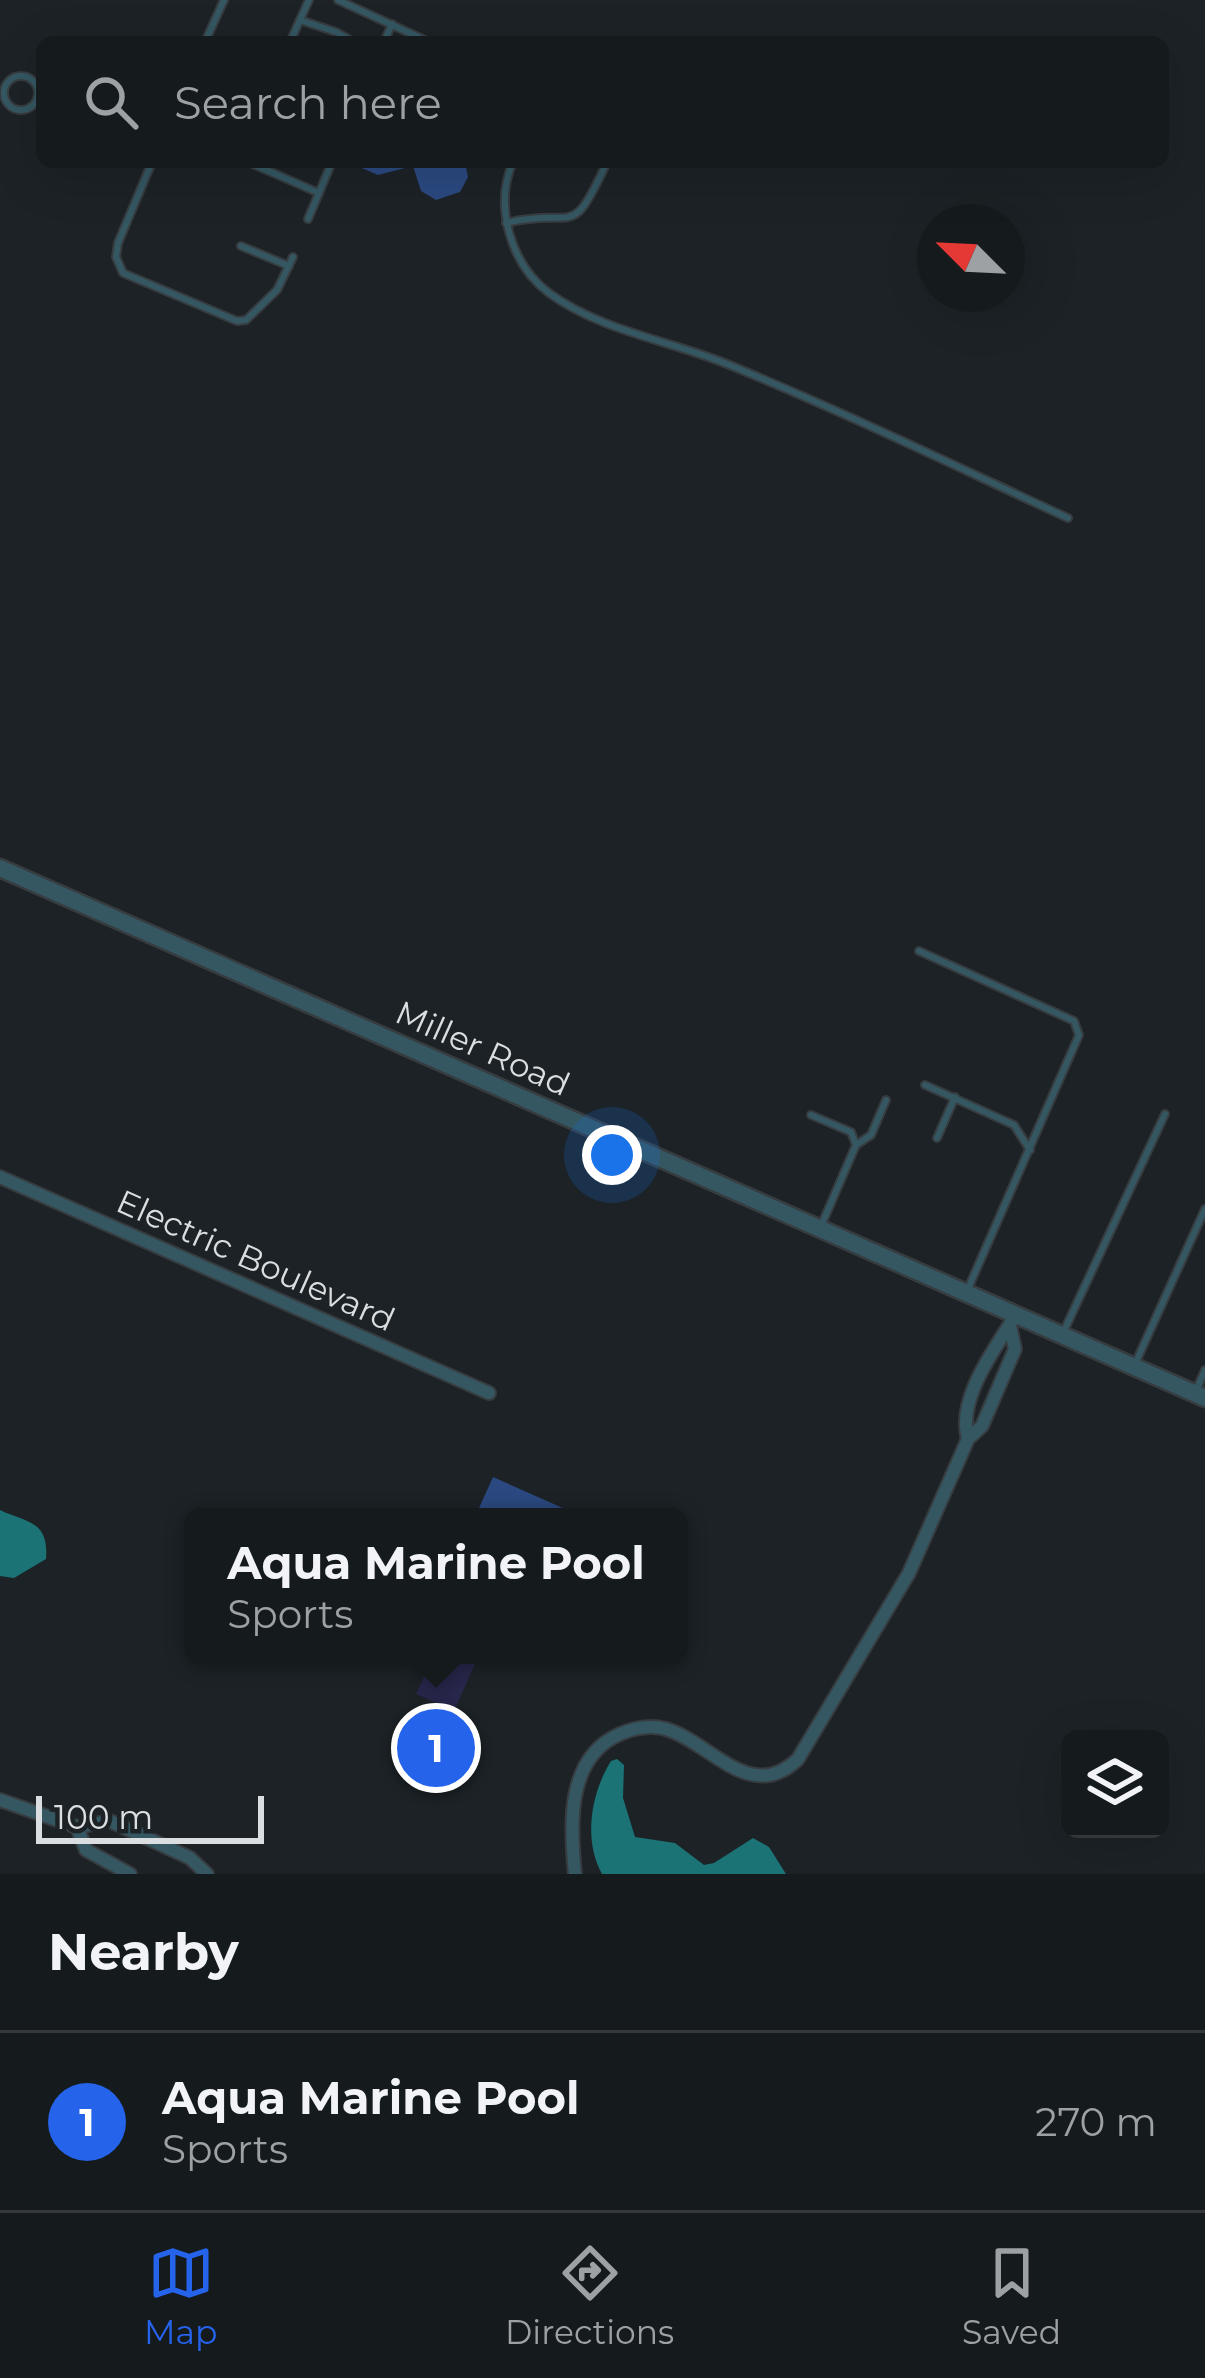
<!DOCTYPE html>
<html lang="en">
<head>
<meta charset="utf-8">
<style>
	:root { --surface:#151a1c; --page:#222729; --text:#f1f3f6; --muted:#9da1a3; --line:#34383b; --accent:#2563eb }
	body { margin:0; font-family:Montserrat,sans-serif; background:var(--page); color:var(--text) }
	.controls { position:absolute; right:36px; bottom:36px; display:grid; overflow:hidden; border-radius:18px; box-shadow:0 12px 48px #0002 }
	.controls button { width:108px; height:108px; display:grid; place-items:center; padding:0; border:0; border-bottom:3px solid var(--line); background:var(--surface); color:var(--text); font:60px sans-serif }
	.compass { position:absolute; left:917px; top:204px; width:108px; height:108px; border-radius:50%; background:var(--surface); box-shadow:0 12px 48px #0002; rotate:294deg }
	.scale { position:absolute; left:36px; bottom:30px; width:228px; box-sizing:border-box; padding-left:12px; border:6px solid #dadee1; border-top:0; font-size:33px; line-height:42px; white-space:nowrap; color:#dadee1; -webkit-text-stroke:9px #1c2226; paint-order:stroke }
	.you { position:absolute; left:612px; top:1155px; width:42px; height:42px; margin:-30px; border:9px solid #fff; border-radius:50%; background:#1a73e8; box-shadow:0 0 0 18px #1a73e833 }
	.badge { display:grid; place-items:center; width:78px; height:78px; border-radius:50%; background:var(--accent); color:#fff; font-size:39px; font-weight:700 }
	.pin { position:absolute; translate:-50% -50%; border:6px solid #fff; box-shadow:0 3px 12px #0006 }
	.popup { position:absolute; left:184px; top:1508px; width:504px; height:156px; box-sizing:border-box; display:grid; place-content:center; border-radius:18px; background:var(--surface); filter:drop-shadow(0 3px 9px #0005); font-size:39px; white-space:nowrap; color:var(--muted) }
	.popup b { font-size:45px; color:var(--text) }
	.popup::after { content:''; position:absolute; left:50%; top:100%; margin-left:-24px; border:24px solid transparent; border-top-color:var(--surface) }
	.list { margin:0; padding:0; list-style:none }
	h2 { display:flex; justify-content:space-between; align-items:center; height:156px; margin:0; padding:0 48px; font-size:51px }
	h2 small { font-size:39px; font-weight:400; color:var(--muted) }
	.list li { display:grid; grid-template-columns:78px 1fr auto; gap:36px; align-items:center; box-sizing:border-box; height:180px; padding:0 48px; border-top:3px solid var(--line) }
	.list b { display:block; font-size:45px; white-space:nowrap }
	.list p { margin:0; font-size:39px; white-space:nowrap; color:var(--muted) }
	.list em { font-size:39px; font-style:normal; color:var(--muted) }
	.icon { flex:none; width:66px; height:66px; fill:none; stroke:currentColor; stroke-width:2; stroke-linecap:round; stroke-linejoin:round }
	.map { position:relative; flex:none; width:1205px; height:1874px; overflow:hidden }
	.search { position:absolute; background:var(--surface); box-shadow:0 12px 48px #0002; left:36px; right:36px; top:36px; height:132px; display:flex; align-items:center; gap:30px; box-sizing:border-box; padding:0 42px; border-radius:18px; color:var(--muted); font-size:45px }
	.sheet { height:336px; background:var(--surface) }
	nav { display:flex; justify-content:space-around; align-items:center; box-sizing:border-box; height:168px; border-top:3px solid var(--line); background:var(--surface); font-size:33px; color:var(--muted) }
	nav a { display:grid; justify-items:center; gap:6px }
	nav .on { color:var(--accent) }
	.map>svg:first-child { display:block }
	.green { fill:#28274c }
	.water { fill:#1b7376 }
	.building { fill:#2b4980 }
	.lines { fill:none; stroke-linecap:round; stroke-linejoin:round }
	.service-casing { stroke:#373c40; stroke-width:10 }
	.minor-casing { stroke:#373c40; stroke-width:16 }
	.tertiary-casing { stroke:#373c40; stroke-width:21 }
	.service { stroke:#345762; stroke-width:6 }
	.minor { stroke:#345762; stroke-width:12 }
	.tertiary { stroke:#345762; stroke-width:16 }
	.labels { text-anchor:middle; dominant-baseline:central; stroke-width:10; stroke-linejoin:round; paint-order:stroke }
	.street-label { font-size:33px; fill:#dadee1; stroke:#1c2226 }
</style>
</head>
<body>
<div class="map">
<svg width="1205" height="1874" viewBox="0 0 1205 1874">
	<rect width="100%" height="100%" fill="#1c2226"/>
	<!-- green -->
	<polygon class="green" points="434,1655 479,1655 454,1711 416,1694"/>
	<!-- water -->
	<g class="water">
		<path d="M 0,1510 C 27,1523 49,1520 46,1559 L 14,1578 L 0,1576 Z"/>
		<polygon points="422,1733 456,1743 462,1751 460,1759 450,1765 416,1754 412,1743"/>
		<path d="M 617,1759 L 624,1765 L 623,1798 L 635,1837 L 675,1843 L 704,1865 L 714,1863 L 753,1838 L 769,1847 L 786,1874 L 602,1874 C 583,1840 591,1793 611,1761 Z"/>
	</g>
	<!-- building -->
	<g class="building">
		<polygon points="348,162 465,162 468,177 460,192 436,200 421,191 413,166 378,175"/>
		<polygon points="493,1477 583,1517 475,1517"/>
	</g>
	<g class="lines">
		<!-- service casing -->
		<g class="service-casing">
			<g id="service">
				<polyline points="338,0 429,42"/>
				<polyline points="300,20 336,32 354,42"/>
				<polyline points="205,42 224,0"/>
				<polyline points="290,42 309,0"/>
				<polyline points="384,42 392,24"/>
				<circle cx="21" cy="93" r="17"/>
				<polyline points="152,162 118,243 116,257 123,273 237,321 246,320 277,290 293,257"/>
				<polyline points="248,162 319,193"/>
				<path d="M 513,162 C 494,205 510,264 549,293 C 601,331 668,340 727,364 C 842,411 955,466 1068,518"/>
				<polyline points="308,219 332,162"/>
				<path d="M 506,223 C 576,206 570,244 607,162"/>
				<polyline points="241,246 289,266"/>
				<polyline points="919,951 1074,1021 1079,1035 967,1291"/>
				<polyline points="925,1085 1014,1125 1030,1150"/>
				<polyline points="811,1115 851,1132 856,1145 821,1226"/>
				<polyline points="937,1138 955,1097"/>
				<polyline points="856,1145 871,1135 886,1100"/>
				<polyline points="1063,1333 1165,1114"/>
				<polyline points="1135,1364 1205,1209"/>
				<polyline points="1196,1391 1205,1370"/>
			</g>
		</g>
		<!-- minor casing -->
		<g class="minor-casing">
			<g id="minor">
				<polyline points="0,1177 489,1393"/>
				<path d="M 968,1439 C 957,1400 992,1353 1012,1321"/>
				<polyline points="0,1800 77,1827 110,1821 190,1858 207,1874"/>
				<polyline points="77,1827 86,1850 130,1874"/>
				<path d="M 575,1874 C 570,1826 566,1757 620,1734 C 634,1728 651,1725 666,1729 C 710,1742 751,1805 798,1759 L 909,1573 L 968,1439 L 982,1426 L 1015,1349 L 1010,1326"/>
			</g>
		</g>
		<!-- tertiary casing -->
		<g class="tertiary-casing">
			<polyline id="tertiary" points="0,868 1205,1398"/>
		</g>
		<!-- service -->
		<use href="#service" class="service"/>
		<!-- minor -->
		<use href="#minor" class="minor"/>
		<!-- tertiary -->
		<use href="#tertiary" class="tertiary"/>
	</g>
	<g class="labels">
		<!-- street labels -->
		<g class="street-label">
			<text transform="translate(483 1048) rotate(24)">Miller Road</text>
			<text transform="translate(256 1260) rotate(24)">Electric Boulevard</text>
		</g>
	</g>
</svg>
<div class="controls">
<button><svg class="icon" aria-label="layers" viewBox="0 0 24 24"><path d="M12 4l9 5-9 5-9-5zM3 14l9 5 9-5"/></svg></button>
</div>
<svg class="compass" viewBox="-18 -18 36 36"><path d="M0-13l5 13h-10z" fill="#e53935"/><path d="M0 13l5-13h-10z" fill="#9da1a3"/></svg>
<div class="scale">100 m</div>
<div class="you"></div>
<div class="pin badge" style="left:436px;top:1748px">1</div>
<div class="popup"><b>Aqua Marine Pool</b>Sports</div>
<div class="search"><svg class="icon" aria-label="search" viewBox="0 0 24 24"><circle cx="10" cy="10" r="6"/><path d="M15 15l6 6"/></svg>Search here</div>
</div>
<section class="sheet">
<h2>Nearby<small></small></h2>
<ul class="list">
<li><span class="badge">1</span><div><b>Aqua Marine Pool</b><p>Sports</p></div><em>270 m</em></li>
</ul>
</section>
<nav>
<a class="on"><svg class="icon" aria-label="map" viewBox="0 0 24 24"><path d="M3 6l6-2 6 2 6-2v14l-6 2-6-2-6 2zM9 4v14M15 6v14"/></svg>Map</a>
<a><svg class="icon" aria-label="directions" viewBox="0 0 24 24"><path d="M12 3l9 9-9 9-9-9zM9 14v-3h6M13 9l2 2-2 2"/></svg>Directions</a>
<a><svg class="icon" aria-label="saved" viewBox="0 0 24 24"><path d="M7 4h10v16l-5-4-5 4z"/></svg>Saved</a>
</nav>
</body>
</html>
